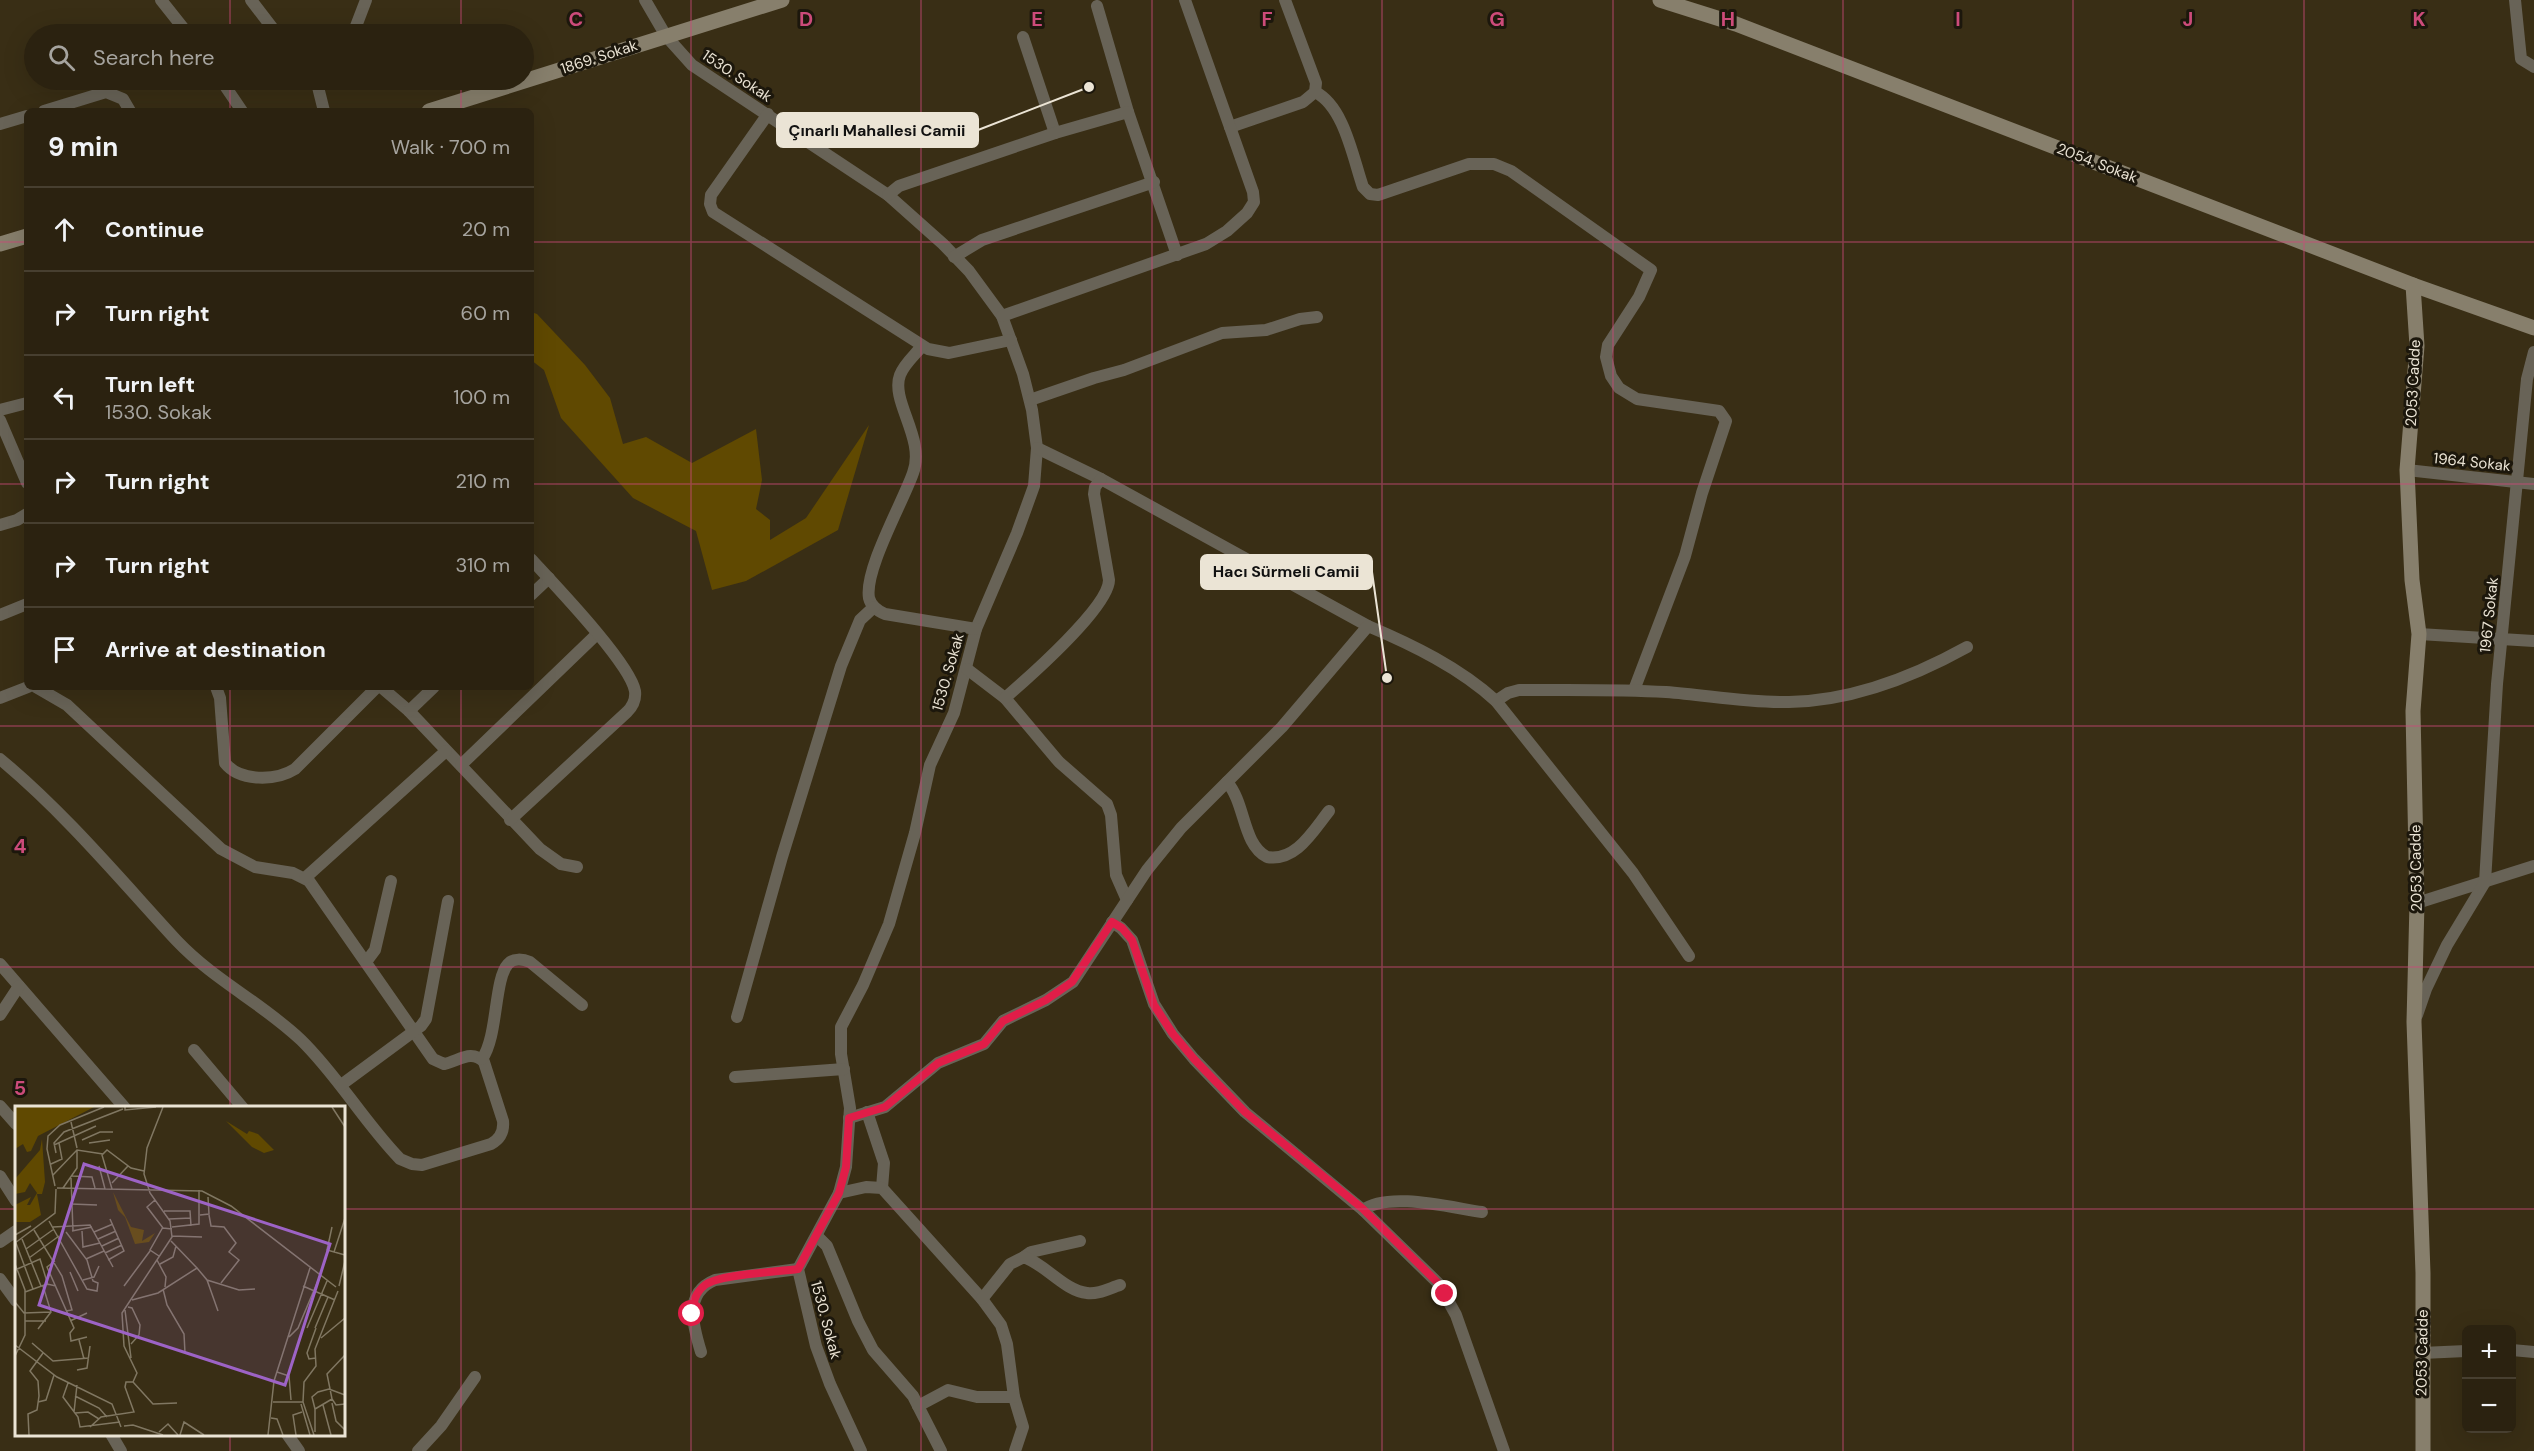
<!DOCTYPE html>
<html lang="en">
<head>
<meta charset="utf-8">
<style>
	:root { --surface:#2b2210; --page:#372f1e; --text:#f1f3f6; --muted:#a6a49f; --line:#473f30 }
	body { margin:0; font-family:"DM Sans",sans-serif; background:var(--page); color:var(--text) }
	.controls { position:absolute; right:18px; bottom:18px; display:grid; overflow:hidden; border-radius:9px; box-shadow:0 6px 24px #0002 }
	.controls button { width:54px; height:54px; display:grid; place-items:center; padding:0; border:0; border-bottom:2px solid var(--line); background:var(--surface); color:var(--text); font:30px sans-serif }
	.stop { position:absolute; width:18px; height:18px; margin:-14px; border:4px solid #e11d48; border-radius:50%; background:#fff }
	.stop.end { background:#e11d48; border-color:#fff; box-shadow:0 2px 6px #0008 }
	.list { margin:0; padding:0; list-style:none }
	h2 { display:flex; justify-content:space-between; align-items:center; height:78px; margin:0; padding:0 24px; font-size:26px }
	h2 small { font-size:20px; font-weight:400; color:var(--muted) }
	.list li { display:grid; grid-template-columns:39px 1fr auto; gap:18px; align-items:center; box-sizing:border-box; height:84px; padding:0 24px; border-top:2px solid var(--line) }
	.list b { display:block; font-size:22px; white-space:nowrap }
	.list p { margin:0; font-size:20px; white-space:nowrap; color:var(--muted) }
	.list em { font-size:20px; font-style:normal; color:var(--muted) }
	.icon { flex:none; width:33px; height:33px; fill:none; stroke:currentColor; stroke-width:2; stroke-linecap:round; stroke-linejoin:round }
	.map { position:relative; flex:none; width:2534px; height:1451px; overflow:hidden }
	.search { position:absolute; background:var(--surface); box-shadow:0 6px 24px #0002; left:24px; top:24px; width:510px; height:66px; display:flex; align-items:center; gap:15px; box-sizing:border-box; padding:0 21px; border-radius:33px; color:var(--muted); font-size:22px }
	.panel { position:absolute; background:var(--surface); box-shadow:0 6px 24px #0002; left:24px; top:108px; width:510px; height:582px; border-radius:9px }
	.map>svg:first-child { display:block }
	.green { fill:#604901 }
	.lines { fill:none; stroke-linecap:round; stroke-linejoin:round }
	.street { stroke:#686357; stroke-width:12 }
	.secondary { stroke:#877f6c; stroke-width:15 }
	.route { stroke:#e11d48; stroke-width:8 }
	.grid { fill:none; stroke:#cc4b7a; stroke-width:1.5; stroke-opacity:0.55 }
	.labels { text-anchor:middle; dominant-baseline:central; stroke-width:6; stroke-linejoin:round; paint-order:stroke }
	.street-label { font-size:15px; fill:#ebe4d5; stroke:#1c170c }
	.inset-road { fill:none; stroke:#807762; stroke-width:1.5 }
	.view { fill:#9d63c6; fill-opacity:0.15; stroke:#9d63c6; stroke-width:3 }
	.inset-edge { fill:none; stroke:#ebe4d5; stroke-width:3 }
	.grid-label { font-size:20px; text-anchor:middle; font-weight:bold; fill:#cc4b7a; stroke:#1c170c; stroke-width:6; stroke-linejoin:round; paint-order:stroke }
	.leader { fill:none; stroke:#ebe4d5; stroke-width:2 }
	.callout-dot { fill:#ebe4d5; stroke:#1c170c; stroke-width:2 }
	.callout { fill:#ebe4d5; stroke:#ebe4d5; stroke-width:2 }
	.callout-label { font-size:16px; text-anchor:middle; font-weight:bold; fill:#111 }
</style>
</head>
<body>
<div class="map">
<svg width="2534" height="1451" viewBox="0 0 2534 1451">
	<rect width="100%" height="100%" fill="#392e15"/>
	<!-- green -->
	<polygon class="green" points="531,312 537,314 585,365 610,398 623,444 646,437 692,463 756,429 762,480 756,509 770,520 770,540 806,518 869,425 838,530 746,581 712,590 696,531 633,498 561,418 544,370 531,360"/>
	<g class="lines">
		<!-- street -->
		<g class="street">
			<polyline points="161,0 188,34"/>
			<polyline points="251,0 277,34"/>
			<polyline points="645,0 666,36 692,65 888,195 943,244 969,271 1002,316 1023,374 1032,410 1037,448 1034,486 1017,533 976,629 954,713 930,765 915,833 889,924 863,985 841,1027 841,1054 850,1108 846,1167 839,1193 798,1269 816,1346 830,1384 861,1451"/>
			<polyline points="2515,0 2521,59 2534,67"/>
			<polyline points="1097,6 1128,112"/>
			<polyline points="353,34 366,0"/>
			<polyline points="1023,37 1055,133"/>
			<polyline points="221,80 242,111"/>
			<polyline points="312,80 318,87 324,111"/>
			<path d="M 1315,92 C 1344,106 1353,158 1363,187 L 1370,194 L 1378,195 L 1469,164 L 1494,164 L 1511,171 L 1651,270 L 1639,297 L 1608,345 L 1606,357 L 1611,376 L 1619,388 L 1637,399 L 1719,411 L 1726,421 L 1702,493 L 1685,556 L 1634,690"/>
			<polyline points="44,111 106,92 123,99 130,111"/>
			<polyline points="768,114 711,195 710,204 713,212 928,349 949,353 1011,340"/>
			<polyline points="0,124 27,116"/>
			<polyline points="1230,127 1303,102 1315,92 1316,83 1285,0"/>
			<polyline points="888,195 899,186 1055,133 1128,112 1177,255"/>
			<polyline points="954,257 982,240 1154,182"/>
			<polyline points="1002,316 1206,244 1227,231 1247,213 1254,202 1253,192 1185,0"/>
			<path d="M 922,346 C 915,355 904,364 900,375 C 890,401 926,439 913,473 C 903,502 864,570 869,598 C 871,606 878,611 885,614 L 976,629"/>
			<polyline points="1030,400 1094,378 1124,370 1222,333 1266,330 1300,319 1317,317"/>
			<polyline points="0,410 27,403"/>
			<polyline points="0,420 27,483"/>
			<polyline points="1037,448 1101,479 1368,626"/>
			<polyline points="2407,470 2534,484"/>
			<polyline points="0,525 17,520 27,514"/>
			<polyline points="531,595 549,578"/>
			<polyline points="0,615 27,604"/>
			<polyline points="2419,634 2534,641"/>
			<polyline points="967,669 1005,698 1059,762 1107,804 1111,815 1116,875 1127,900"/>
			<path d="M 216,687 L 220,698 L 225,763 C 240,782 276,781 295,769 L 377,687"/>
			<polyline points="381,687 409,711 540,849 561,864 577,867"/>
			<polyline points="0,698 28,687"/>
			<path d="M 1005,698 C 1028,678 1109,607 1109,580 L 1094,494 L 1095,487 L 1101,479"/>
			<path d="M 1496,701 L 1508,693 L 1519,690 C 1568,690 1617,689 1666,692 C 1707,695 1748,703 1789,702 C 1852,701 1913,677 1967,647"/>
			<polyline points="409,711 434,687"/>
			<path d="M 0,759 C 66,814 119,878 177,941 C 214,980 262,1003 301,1040 C 338,1076 364,1122 400,1159 L 412,1164 L 422,1165 L 491,1144 C 500,1139 504,1131 503,1121 L 484,1062 C 471,1049 459,1061 444,1064 L 433,1059 L 309,881 L 293,873 L 255,867 L 221,849 L 67,705 L 36,687"/>
			<polyline points="461,765 597,634"/>
			<path d="M 1227,782 C 1246,804 1242,844 1267,857 C 1296,862 1313,831 1329,811"/>
			<path d="M 510,820 L 627,712 C 633,706 636,699 635,691 C 630,663 553,583 531,559"/>
			<polyline points="305,878 446,751"/>
			<polyline points="2417,903 2534,866"/>
			<polyline points="1112,922 1121,928 1132,940 1154,1004 1173,1034 1194,1059 1245,1112 1363,1210 1439,1284 1456,1315 1504,1451"/>
			<polyline points="366,962 375,950 391,881"/>
			<polyline points="0,964 125,1108"/>
			<polyline points="0,1015 19,986"/>
			<polyline points="2417,1015 2426,989 2447,945 2485,882 2497,684 2527,379 2534,352"/>
			<polyline points="737,1017 782,857 841,666 860,620 874,607"/>
			<polyline points="194,1050 243,1108"/>
			<path d="M 482,1059 C 498,1037 494,979 508,964 C 513,958 523,959 530,962 L 582,1005"/>
			<polyline points="735,1077 844,1069"/>
			<polyline points="341,1085 421,1026 426,1019 448,901"/>
			<polyline points="0,1106 16,1124"/>
			<polyline points="867,1112 884,1163 882,1188"/>
			<path d="M 849,1118 L 885,1107 L 938,1063 L 984,1044 L 1003,1021 L 1046,1000 L 1073,982 L 1147,870 L 1181,828 L 1282,727 L 1368,626 C 1413,645 1460,668 1496,701 L 1633,873 L 1689,956"/>
			<polyline points="0,1176 16,1201"/>
			<polyline points="839,1193 866,1187 882,1188 982,1299 1001,1325 1007,1344 1014,1397 1023,1427 1015,1451"/>
			<path d="M 1363,1210 C 1388,1191 1452,1208 1482,1212"/>
			<polyline points="817,1236 827,1246 858,1321 873,1350 913,1396 941,1451"/>
			<polyline points="0,1242 16,1231"/>
			<polyline points="1024,1257 1031,1252 1080,1241"/>
			<polyline points="0,1279 16,1301"/>
			<path d="M 982,1299 L 1010,1264 L 1024,1257 C 1046,1265 1065,1291 1087,1293 C 1097,1295 1110,1288 1120,1285"/>
			<polyline points="2512,1350 2534,1352"/>
			<path d="M 701,1352 C 693,1326 683,1293 715,1280 L 798,1269"/>
			<polyline points="2422,1353 2466,1351"/>
			<polyline points="918,1406 948,1390 977,1397 1014,1397"/>
			<polyline points="111,1434 121,1451"/>
			<polyline points="287,1434 299,1451"/>
			<polyline points="418,1451 441,1426 475,1377"/>
		</g>
		<!-- secondary -->
		<g class="secondary">
			<polyline points="1660,0 1736,24 2413,285 2534,328"/>
			<polyline points="429,111 782,0"/>
			<polyline points="0,244 27,236"/>
			<polyline points="2413,285 2417,346 2407,470 2412,580 2419,634 2413,711 2417,903 2414,1022 2423,1273 2423,1451"/>
		</g>
	</g>
	<g class="lines">
		<!-- route -->
		<path class="route" d="M 692,1314 C 693,1302 695,1293 705,1285 C 719,1274 778,1272 798,1269 L 839,1193 L 846,1167 L 849,1118 L 885,1107 L 938,1063 L 984,1044 L 1003,1021 L 1046,1000 L 1072,982 L 1112,922 L 1122,928 L 1132,940 L 1154,1005 L 1173,1034 L 1194,1059 L 1245,1112 L 1363,1209 L 1439,1284 L 1445,1294"/>
	</g>
	<!-- grid -->
	<path class="grid" d="M 230,0 L 230,34M 461,0 L 461,34M 691,0 L 691,1451M 921,0 L 921,1451M 1152,0 L 1152,1451M 1382,0 L 1382,1451M 1613,0 L 1613,1451M 1843,0 L 1843,1451M 2073,0 L 2073,1451M 2304,0 L 2304,1451M 230,80 L 230,111M 461,80 L 461,111M 0,242 L 27,242M 531,242 L 2534,242M 0,484 L 27,484M 531,484 L 2534,484M 230,687 L 230,1108M 461,687 L 461,1451M 0,726 L 2534,726M 0,967 L 2534,967M 0,1209 L 16,1209M 344,1209 L 2534,1209M 230,1434 L 230,1451"/>
	<g class="labels">
		<!-- street labels -->
		<g class="street-label">
			<text transform="translate(599 57) rotate(-18)">1869. Sokak</text>
			<text transform="translate(737 76) rotate(34)">1530. Sokak</text>
			<text transform="translate(2097 163) rotate(21)">2054. Sokak</text>
			<text transform="translate(2413 383) rotate(-87)">2053 Cadde</text>
			<text transform="translate(2472 462) rotate(6)">1964 Sokak</text>
			<text transform="translate(2489 615) rotate(-84)">1967 Sokak</text>
			<text transform="translate(948 672) rotate(-74)">1530. Sokak</text>
			<text transform="translate(2416 868) rotate(-91)">2053 Cadde</text>
			<text transform="translate(826 1320) rotate(75)">1530. Sokak</text>
			<text transform="translate(2422 1353) rotate(-89)">2053 Cadde</text>
		</g>
	</g>
	<!-- overview -->
	<g transform="translate(15 1106)">
		<rect width="330" height="330" fill="#392e15"/>
		<path d="M 0,1 L 79,1 L 23,30 L 16,45 L 12,46 L 8,38 L 0,43 ZM 211,15 L 232,28 L 234,25 L 243,28 L 259,44 L 249,47 L 237,41 ZM 27,33 L 30,76 L 27,88 L 22,88 L 26,109 L 15,116 L 0,116 L 0,99 L 16,91 L 12,99 L 15,99 L 22,87 L 15,77 L 10,86 L 0,88 L 0,73 L 25,44 ZM 98,86 L 116,121 L 129,124 L 127,135 L 140,127 L 134,136 L 120,138 L 110,111 L 103,104 Z" fill="#604901"/>
		<path class="inset-road" d="M 110,1 L 110,4 L 141,1M 317,1 L 330,21M 56,16 L 62,42M 67,34 L 85,26 L 98,26M 74,37 L 95,34M 39,39 L 81,20M 41,47 L 39,37 L 49,26 L 108,3M 36,58 L 47,53 L 44,37M 84,60 L 90,83M 38,69 L 62,44 L 88,48M 57,70 L 77,71 L 80,82M 56,72 L 58,125M 97,77 L 113,60M 40,80 L 32,43 L 33,30 L 45,19 L 89,1M 42,82 L 187,85 L 216,100 L 321,181M 48,82 L 62,62 L 62,44M 97,83 L 87,49 L 92,44 L 116,62 L 129,65M 140,94 L 132,101 L 148,122 L 157,123M 56,98 L 82,99M 149,105 L 175,105 L 176,120M 185,109 L 194,108 L 193,91M 194,109 L 196,120 L 209,121 L 221,137 L 214,146 L 224,154 L 206,177M 154,113 L 176,112M 34,115 L 72,183 L 82,185 L 83,177 L 78,175 L 72,154 L 51,126M 38,121 L 75,119 L 98,161M 157,121 L 184,118 L 184,84M 317,121 L 312,144 L 330,149M 19,124 L 47,170 L 57,204 L 51,205M 57,125 L 77,121M 67,125 L 68,141 L 85,137M 79,126 L 98,118M 0,129 L 16,120M 157,130 L 187,131M 7,133 L 26,180M 83,133 L 101,125M 156,135 L 182,162M 0,137 L 40,107 L 41,83M 1,137 L 18,183M 87,140 L 104,132M 11,143 L 39,123M 319,146 L 330,112M 90,147 L 107,139M 144,150 L 135,144 L 148,121M 14,152 L 44,130M 71,153 L 89,145M 93,154 L 109,145 L 95,113M 142,154 L 151,171 L 150,181M 40,155 L 32,161 L 59,222 L 55,227 L 56,235 L 72,231M 0,158 L 10,184 L 10,229 L 0,250M 145,158 L 158,151 L 161,140M 0,164 L 25,153 L 33,179M 55,166 L 63,185M 68,174 L 79,171 L 84,160M 192,174 L 224,184 L 240,183M 109,180 L 135,145M 288,180 L 320,194M 324,180 L 330,155M 148,183 L 152,199 L 169,228 L 170,247M 10,186 L 32,178 L 41,180M 117,194 L 143,187 L 182,162 L 192,174 L 203,205M 0,196 L 9,207 L 36,206M 113,201 L 117,202 L 125,219 L 124,229 L 116,238M 110,204 L 116,252M 10,215 L 31,215M 55,215 L 72,207M 292,222 L 312,175M 300,222 L 313,191M 23,223 L 36,206 L 28,180M 274,231 L 283,222 L 305,170M 306,232 L 330,212M 64,234 L 69,253M 17,237 L 38,255 L 74,252M 0,239 L 42,271 L 97,298 L 106,321M 330,249 L 312,268 L 317,293 L 321,299 L 330,298M 301,252 L 294,253 L 292,247 L 301,222M 62,264 L 72,262 L 75,240M 262,266 L 274,270 L 276,294M 118,276 L 122,267 L 109,240 L 107,207 L 157,131 L 155,115 L 135,87 L 129,68 L 132,42 L 148,1M 118,276 L 138,298 L 162,297M 53,277 L 48,291 L 63,311 L 65,321 L 105,316M 60,290 L 84,302 L 92,311M 23,296 L 31,294 L 39,269M 258,296 L 288,296M 317,297 L 321,315 L 330,324M 286,298 L 295,329M 308,299 L 316,329M 300,303 L 297,291 L 303,286 L 314,283 L 330,289M 59,306 L 62,279M 60,307 L 73,306 L 84,313M 256,312 L 262,313 L 268,329M 109,320 L 118,319 L 148,329M 75,321 L 86,311 L 119,306 L 110,281 L 111,276 L 118,276M 144,326 L 153,318 L 163,329M 300,326 L 300,303 L 317,293M 14,329 L 13,308 L 22,304 L 24,290 L 23,275 L 15,265 L 28,247M 165,329 L 169,316 L 189,329M 253,329 L 259,275 L 295,162M 281,329 L 278,309 L 287,306M 299,329 L 288,296 L 289,276 L 301,260 L 300,243 L 323,185"/>
		<path class="view" d="M 69,58 L 315,138 L 270,279 L 24,199 Z"/>
		<rect width="330" height="330" class="inset-edge"/>
	</g>
	<g class="grid-label">
		<text x="576" y="26">C</text>
		<text x="806" y="26">D</text>
		<text x="1037" y="26">E</text>
		<text x="1267" y="26">F</text>
		<text x="1497" y="26">G</text>
		<text x="1728" y="26">H</text>
		<text x="1958" y="26">I</text>
		<text x="2188" y="26">J</text>
		<text x="2419" y="26">K</text>
		<text x="20" y="853">4</text>
		<text x="20" y="1095">5</text>
	</g>
	<!-- callouts -->
	<path class="leader" d="M1089 87L978 130M1387 678L1372 572"/>
	<g class="callout-dot">
		<circle cx="1089" cy="87" r="6"/>
		<circle cx="1387" cy="678" r="6"/>
	</g>
	<g class="callout">
		<rect x="777" y="113" width="201" height="34" rx="6"/>
		<rect x="1201" y="555" width="171" height="34" rx="6"/>
	</g>
	<g class="callout-label">
		<text x="877" y="136">Çınarlı Mahallesi Camii</text>
		<text x="1286" y="577">Hacı Sürmeli Camii</text>
	</g>
</svg>
<div class="controls">
<button>+</button>
<button>−</button>
</div>
<div class="stop" style="left:692px;top:1314px"></div>
<div class="stop end" style="left:1445px;top:1294px"></div>
<div class="search"><svg class="icon" aria-label="search" viewBox="0 0 24 24"><circle cx="10" cy="10" r="6"/><path d="M15 15l6 6"/></svg>Search here</div>
<section class="panel">
<h2>9 min<small>Walk · 700 m</small></h2>
<ul class="list">
<li><svg class="icon" aria-label="ahead" viewBox="0 0 24 24"><path d="M12 20V5M6 11l6-6 6 6"/></svg><div><b>Continue</b></div><em>20 m</em></li>
<li><svg class="icon" aria-label="right" viewBox="0 0 24 24"><path d="M7 20v-9h11M14 6l5 5-5 5"/></svg><div><b>Turn right</b></div><em>60 m</em></li>
<li><svg class="icon" aria-label="left" viewBox="0 0 24 24"><path d="M17 20v-9H6M10 6l-5 5 5 5"/></svg><div><b>Turn left</b><p>1530. Sokak</p></div><em>100 m</em></li>
<li><svg class="icon" aria-label="right" viewBox="0 0 24 24"><path d="M7 20v-9h11M14 6l5 5-5 5"/></svg><div><b>Turn right</b></div><em>210 m</em></li>
<li><svg class="icon" aria-label="right" viewBox="0 0 24 24"><path d="M7 20v-9h11M14 6l5 5-5 5"/></svg><div><b>Turn right</b></div><em>310 m</em></li>
<li><svg class="icon" aria-label="arrive" viewBox="0 0 24 24"><path d="M6 21V4h12l-3 4 3 4H6"/></svg><div><b>Arrive at destination</b></div></li>
</ul>
</section>
</div>
</body>
</html>
